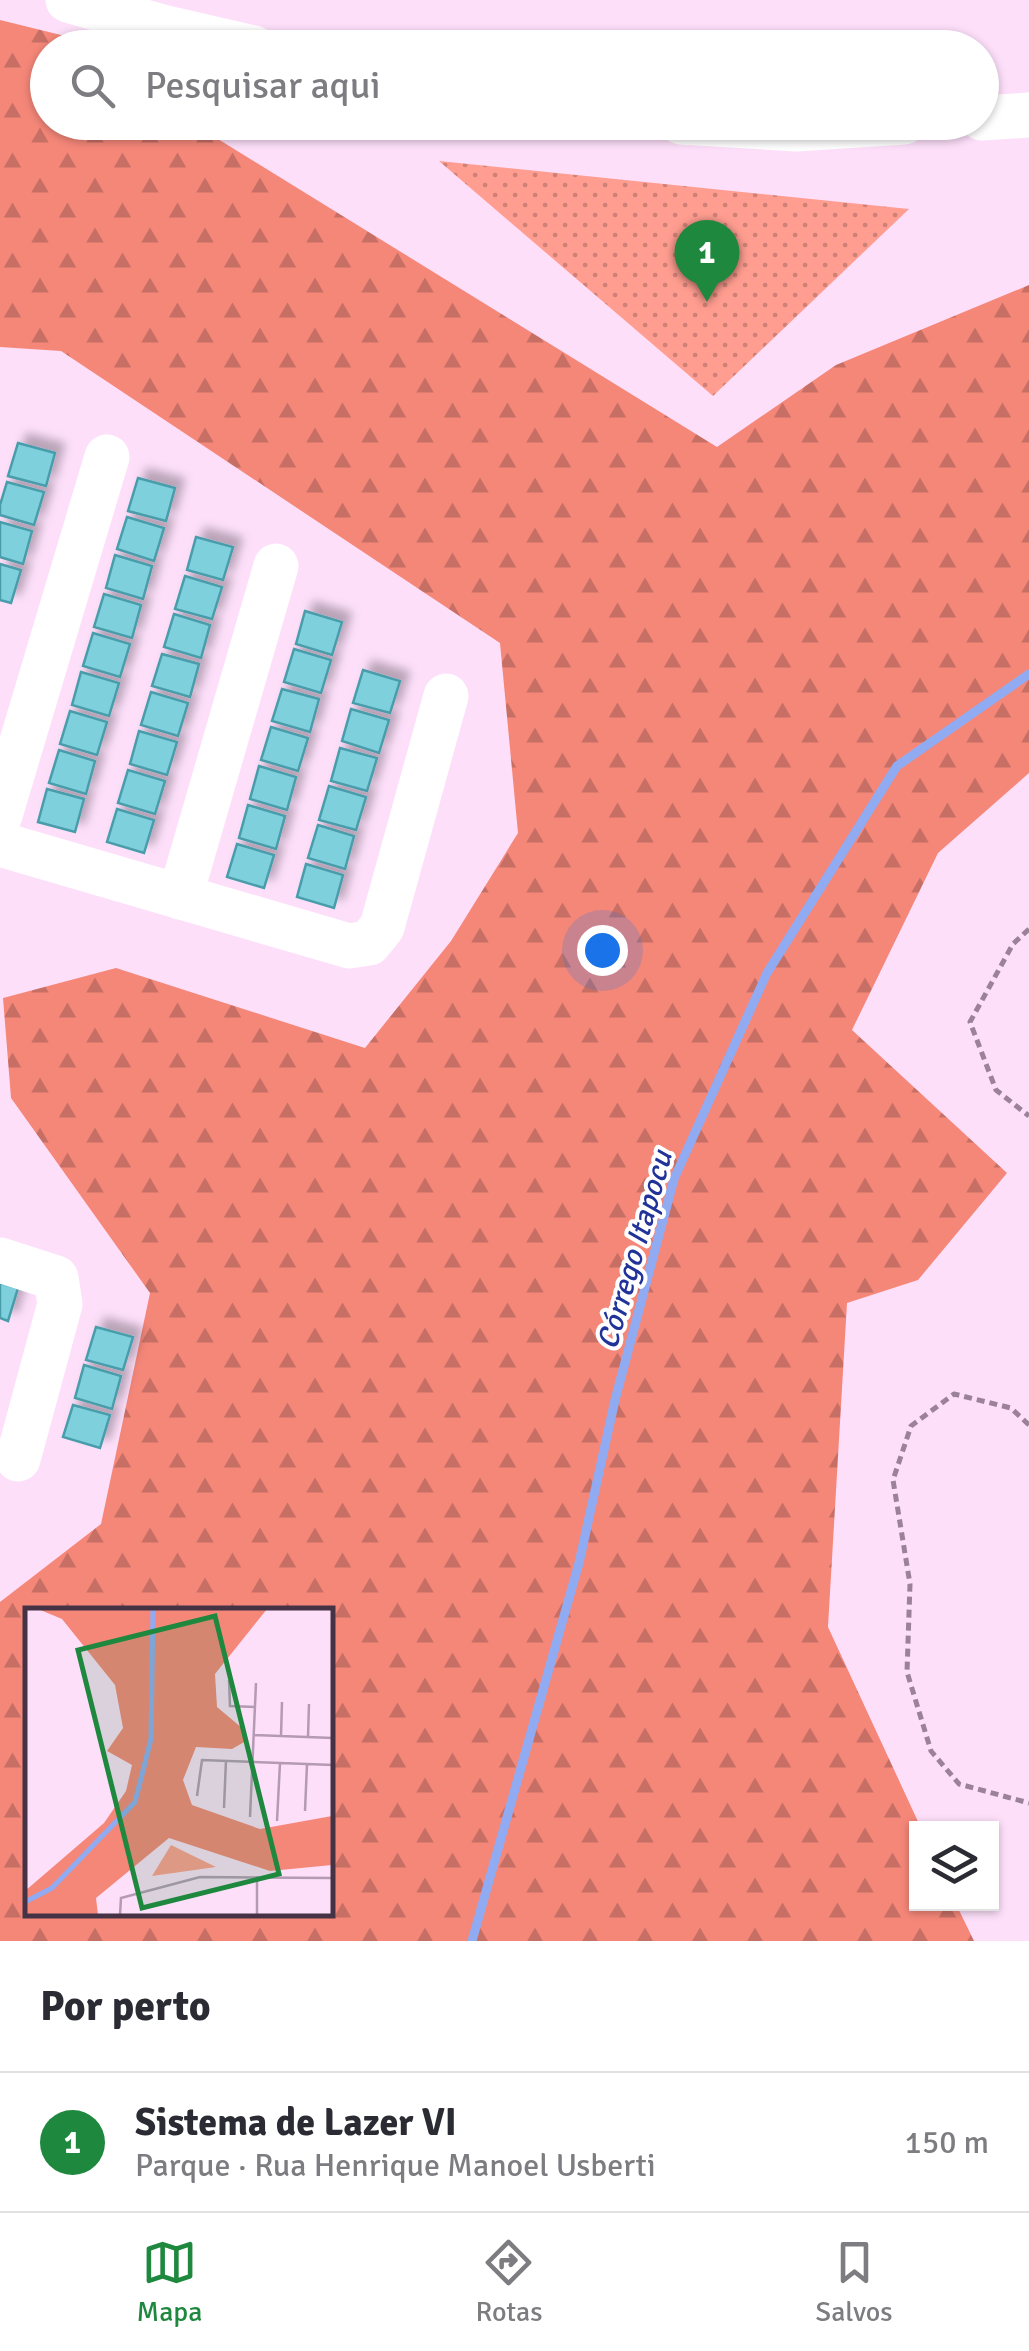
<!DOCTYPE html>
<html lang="pt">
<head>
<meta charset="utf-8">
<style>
	:root { --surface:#fff; --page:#f2f2f3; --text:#2b2b33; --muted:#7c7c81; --line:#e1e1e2; --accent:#1e883e }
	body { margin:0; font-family:Signika,sans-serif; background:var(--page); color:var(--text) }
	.controls { position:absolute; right:30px; bottom:30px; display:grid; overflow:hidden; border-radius:0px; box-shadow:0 2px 8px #0004 }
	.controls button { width:90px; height:90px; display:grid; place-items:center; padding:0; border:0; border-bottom:2px solid var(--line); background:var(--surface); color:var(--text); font:50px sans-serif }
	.you { position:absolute; left:602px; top:950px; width:35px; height:35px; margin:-25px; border:8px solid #fff; border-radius:50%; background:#1a73e8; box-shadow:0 0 0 15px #1a73e833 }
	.badge { display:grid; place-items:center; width:65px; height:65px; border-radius:50%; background:var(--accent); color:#fff; font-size:32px; font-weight:700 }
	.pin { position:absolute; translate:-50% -82px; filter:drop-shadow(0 2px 5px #0008) }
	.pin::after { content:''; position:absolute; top:52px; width:35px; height:30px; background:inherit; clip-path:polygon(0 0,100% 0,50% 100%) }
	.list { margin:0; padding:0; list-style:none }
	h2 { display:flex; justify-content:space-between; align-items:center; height:130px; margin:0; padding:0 40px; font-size:42px }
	h2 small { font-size:32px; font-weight:400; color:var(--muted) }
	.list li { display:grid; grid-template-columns:65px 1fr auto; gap:30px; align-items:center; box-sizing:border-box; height:140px; padding:0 40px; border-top:2px solid var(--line) }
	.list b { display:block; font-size:38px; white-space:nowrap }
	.list p { margin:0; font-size:32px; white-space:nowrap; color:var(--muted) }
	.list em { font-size:32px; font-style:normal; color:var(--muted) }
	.icon { flex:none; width:55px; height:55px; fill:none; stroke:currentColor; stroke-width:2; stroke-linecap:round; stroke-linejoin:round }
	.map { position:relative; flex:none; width:1029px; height:1941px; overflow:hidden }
	.search { position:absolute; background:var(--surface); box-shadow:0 2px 8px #0004; left:30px; right:30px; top:30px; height:110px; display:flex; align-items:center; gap:25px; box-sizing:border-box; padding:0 35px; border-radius:55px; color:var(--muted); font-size:38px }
	.sheet { height:270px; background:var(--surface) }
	nav { display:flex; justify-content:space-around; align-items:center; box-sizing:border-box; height:140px; border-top:2px solid var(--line); background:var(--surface); font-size:28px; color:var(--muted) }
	nav a { display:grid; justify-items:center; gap:5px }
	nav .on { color:var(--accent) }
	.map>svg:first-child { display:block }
	.forest { fill:url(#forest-firs); fill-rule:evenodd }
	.park { fill:url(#park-dots) }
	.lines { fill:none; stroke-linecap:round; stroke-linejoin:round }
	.stream { stroke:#91abf3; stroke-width:9 }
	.building { fill:#7ed0dd; stroke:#4a9daa; stroke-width:2.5; filter:url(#shadow) }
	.path { stroke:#9b8299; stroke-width:5; stroke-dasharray:8 5; stroke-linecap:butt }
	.minor { stroke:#fff; stroke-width:45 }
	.labels { text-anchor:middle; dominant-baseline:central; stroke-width:8; stroke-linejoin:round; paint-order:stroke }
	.water-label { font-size:30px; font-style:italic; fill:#213398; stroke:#fff }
	.inset-river { fill:none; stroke:#91abf3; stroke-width:5 }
	.inset-road { fill:none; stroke:#b49ab2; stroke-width:2.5 }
	.view { fill:#1e883e; fill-opacity:0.15; stroke:#1e883e; stroke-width:5 }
	.inset-edge { fill:none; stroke:#463245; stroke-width:5 }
</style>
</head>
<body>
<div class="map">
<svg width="1029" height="1941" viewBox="0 0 1029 1941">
	<defs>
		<pattern id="forest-firs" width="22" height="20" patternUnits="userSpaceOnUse" patternTransform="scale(2.5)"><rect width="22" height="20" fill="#f58779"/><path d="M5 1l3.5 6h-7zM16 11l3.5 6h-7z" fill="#c86f65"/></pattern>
		<pattern id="park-dots" width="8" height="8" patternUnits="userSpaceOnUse" patternTransform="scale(2.5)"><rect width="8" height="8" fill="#ff9d90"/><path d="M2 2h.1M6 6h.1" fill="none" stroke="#d08177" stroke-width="1.8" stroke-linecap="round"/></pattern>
		<filter id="shadow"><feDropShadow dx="9" dy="-9" stdDeviation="5" flood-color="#0004"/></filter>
	</defs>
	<rect width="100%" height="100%" fill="#fddffa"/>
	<!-- forest -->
	<path class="forest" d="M 0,20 L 61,35 L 79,47 L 48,48 L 48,122 L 192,123 L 717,447 L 836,365 L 1029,285 L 1029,773 L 938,853 L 852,1030 L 1007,1173 L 918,1280 L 847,1303 L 828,1627 L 921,1828 L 916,1828 L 916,1904 L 956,1904 L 974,1941 L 0,1941 L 0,1602 L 101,1524 L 150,1293 L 11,1098 L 3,998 L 116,968 L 365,1048 L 451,941 L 518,833 L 500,643 L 61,351 L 0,347 ZM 28,1611 L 330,1611 L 330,1914 L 28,1914 Z"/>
	<!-- park -->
	<polygon class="park" points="439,161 909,209 713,396"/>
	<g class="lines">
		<!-- stream -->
		<polyline class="stream" points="472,1941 579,1563 615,1400 674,1179 767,973 897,766 1029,674"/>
	</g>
	<!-- building -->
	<g class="building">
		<polygon points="18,443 55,453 46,486 8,476"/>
		<polygon points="138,478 175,488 166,521 128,511"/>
		<polygon points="7,482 44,492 34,525 0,515 0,505"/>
		<polygon points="127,517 164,528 154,561 117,549"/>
		<polygon points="0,522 32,531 23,564 0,557"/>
		<polygon points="196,537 233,547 223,580 187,570"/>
		<polygon points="115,555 152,566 143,599 106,588"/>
		<polygon points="0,564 21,570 11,603 0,600"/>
		<polygon points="185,576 222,587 212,619 175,609"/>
		<polygon points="104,594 141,605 132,638 94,627"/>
		<polygon points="305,611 342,622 332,655 296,644"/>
		<polygon points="174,614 210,625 201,658 164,647"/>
		<polygon points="93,633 130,644 120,677 83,666"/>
		<polygon points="294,649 331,660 321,693 284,682"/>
		<polygon points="162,654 199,664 190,697 152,686"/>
		<polygon points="363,670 400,681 390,713 353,703"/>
		<polygon points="81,672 119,683 109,716 72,705"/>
		<polygon points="282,689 319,699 310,732 272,721"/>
		<polygon points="151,692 188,703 178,736 141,725"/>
		<polygon points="351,709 389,720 379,753 342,741"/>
		<polygon points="70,711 107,722 97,755 60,744"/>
		<polygon points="271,727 308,738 298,771 261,760"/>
		<polygon points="139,731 177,742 167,775 130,764"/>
		<polygon points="340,748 377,758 367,791 331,781"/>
		<polygon points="59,750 95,761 86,794 49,783"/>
		<polygon points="259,766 296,777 287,810 250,799"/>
		<polygon points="128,770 165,781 155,814 118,803"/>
		<polygon points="329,786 366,797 356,830 319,820"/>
		<polygon points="47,789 84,799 75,832 38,822"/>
		<polygon points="248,805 285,816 276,849 239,838"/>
		<polygon points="117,809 154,820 144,853 107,842"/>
		<polygon points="318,825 354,836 345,869 308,858"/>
		<polygon points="237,844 274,855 264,888 227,877"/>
		<polygon points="306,864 343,875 334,908 297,897"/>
		<polygon points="0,1283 18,1288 8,1321 0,1318"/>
		<polygon points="96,1327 133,1337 123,1370 86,1360"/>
		<polygon points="84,1365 121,1376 112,1409 75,1398"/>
		<polygon points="73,1405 110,1415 100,1448 63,1437"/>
	</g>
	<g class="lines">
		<!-- path -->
		<g class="path">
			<polyline points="1029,929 1013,944 970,1022 996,1090 1029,1116"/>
			<polyline points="1029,1425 1011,1408 954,1394 911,1426 893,1480 910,1584 907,1672 931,1751 959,1784 1029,1803"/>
		</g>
		<!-- minor -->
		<g class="minor">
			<polyline points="68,0 162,27 254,48"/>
			<polyline points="982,118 1029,115"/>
			<polyline points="681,122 796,129 904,122"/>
			<polyline points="0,815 107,457"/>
			<polyline points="0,844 349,946 369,943 382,927 446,696"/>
			<polyline points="180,897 276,566"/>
			<polyline points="0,1260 56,1278 60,1304 18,1459"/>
		</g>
	</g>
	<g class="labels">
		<!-- water labels -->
		<g class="water-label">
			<text transform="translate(635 1250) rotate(-74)">Córrego Itapocu</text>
		</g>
	</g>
	<!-- overview -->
	<g transform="translate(25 1608)">
		<rect width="308" height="308" fill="#fddffa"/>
		<path d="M 13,1 L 242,1 L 190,66 L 192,99 L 217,120 L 221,133 L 207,141 L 171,139 L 158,172 L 167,197 L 235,221 L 307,208 L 307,257 L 245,263 L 144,230 L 71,290 L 73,307 L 0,307 L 0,283 L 79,215 L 101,183 L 107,157 L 82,143 L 98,120 L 90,77 L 37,11 Z" fill="#f58779"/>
		<path d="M 146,237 L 191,259 L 127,268 Z" fill="#ff9d90"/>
		<path class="inset-river" d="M 0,294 L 27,280 L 110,194 L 126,131 L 128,1"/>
		<path class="inset-road" d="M 204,72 L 205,98 L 230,99M 229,127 L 308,130M 256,128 L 257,94M 283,129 L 284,96M 172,188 L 177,152 L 308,157M 199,200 L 201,152M 280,203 L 282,156M 225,209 L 231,75M 252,213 L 255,155M 232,268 L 232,307M 95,307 L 96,290 L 175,269 L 308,270"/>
		<path class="view" d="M 190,8 L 254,266 L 117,300 L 53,42 Z"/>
		<rect width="308" height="308" class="inset-edge"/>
	</g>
</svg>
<div class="controls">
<button><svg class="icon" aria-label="layers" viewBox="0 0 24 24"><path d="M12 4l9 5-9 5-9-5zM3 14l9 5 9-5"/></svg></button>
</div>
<div class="you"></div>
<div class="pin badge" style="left:707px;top:302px">1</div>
<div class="search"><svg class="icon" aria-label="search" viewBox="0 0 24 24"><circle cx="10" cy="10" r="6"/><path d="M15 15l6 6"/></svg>Pesquisar aqui</div>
</div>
<section class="sheet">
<h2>Por perto<small></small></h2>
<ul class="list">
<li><span class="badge">1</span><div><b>Sistema de Lazer VI</b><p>Parque · Rua Henrique Manoel Usberti</p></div><em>150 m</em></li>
</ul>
</section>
<nav>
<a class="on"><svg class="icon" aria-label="map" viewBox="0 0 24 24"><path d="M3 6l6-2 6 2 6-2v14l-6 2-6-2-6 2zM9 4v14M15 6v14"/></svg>Mapa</a>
<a><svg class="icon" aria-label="directions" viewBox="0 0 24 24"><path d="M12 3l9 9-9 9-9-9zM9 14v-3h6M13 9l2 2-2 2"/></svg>Rotas</a>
<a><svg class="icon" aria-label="saved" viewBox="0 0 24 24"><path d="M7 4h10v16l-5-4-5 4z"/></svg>Salvos</a>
</nav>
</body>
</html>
